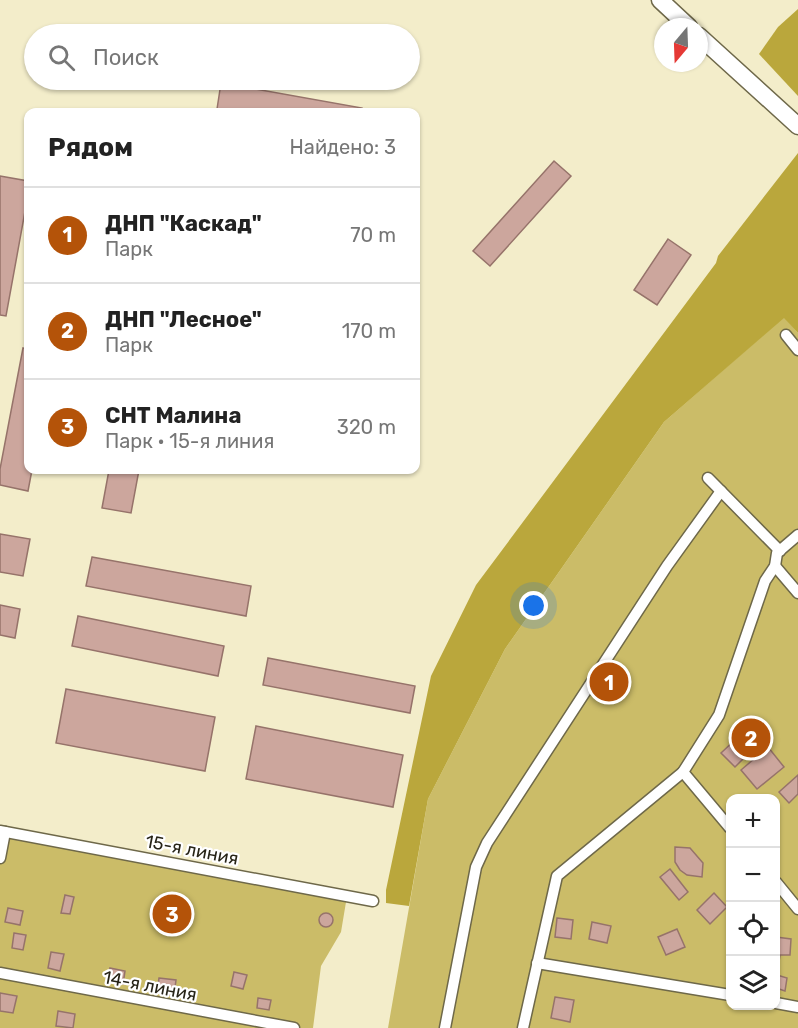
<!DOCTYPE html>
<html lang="ru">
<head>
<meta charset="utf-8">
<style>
	:root { --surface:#fff; --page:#f2f2f2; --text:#222; --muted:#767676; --line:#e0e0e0; --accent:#b45309 }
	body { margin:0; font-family:Rubik,sans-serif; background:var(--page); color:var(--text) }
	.controls { position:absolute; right:18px; bottom:18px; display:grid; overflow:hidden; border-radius:12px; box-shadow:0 2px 4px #0004 }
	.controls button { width:54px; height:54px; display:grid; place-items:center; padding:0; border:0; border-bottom:2px solid var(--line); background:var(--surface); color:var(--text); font:30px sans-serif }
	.compass { position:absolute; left:654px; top:18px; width:54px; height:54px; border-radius:50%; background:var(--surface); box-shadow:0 2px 4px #0004; rotate:199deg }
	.you { position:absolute; left:534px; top:606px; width:21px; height:21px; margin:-15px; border:4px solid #fff; border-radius:50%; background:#1a73e8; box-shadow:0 0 0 9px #1a73e833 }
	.badge { display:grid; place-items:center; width:39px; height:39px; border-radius:50%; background:var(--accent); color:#fff; font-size:20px; font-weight:700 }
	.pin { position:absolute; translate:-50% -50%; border:3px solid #fff; box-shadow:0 2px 6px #0006 }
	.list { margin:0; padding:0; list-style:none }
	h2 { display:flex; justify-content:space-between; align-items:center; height:78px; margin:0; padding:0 24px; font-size:26px }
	h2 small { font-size:20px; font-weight:400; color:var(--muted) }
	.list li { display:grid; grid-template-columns:39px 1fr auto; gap:18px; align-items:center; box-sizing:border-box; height:96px; padding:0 24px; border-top:2px solid var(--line) }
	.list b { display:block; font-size:22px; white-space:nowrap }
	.list p { margin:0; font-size:20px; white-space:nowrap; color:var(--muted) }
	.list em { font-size:20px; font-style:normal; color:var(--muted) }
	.icon { flex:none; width:33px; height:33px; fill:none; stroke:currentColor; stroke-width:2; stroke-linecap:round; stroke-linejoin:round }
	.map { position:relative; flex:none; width:798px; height:1028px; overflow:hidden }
	.search { position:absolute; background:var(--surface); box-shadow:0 2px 4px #0004; left:24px; top:24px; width:396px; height:66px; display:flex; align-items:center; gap:15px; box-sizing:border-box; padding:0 21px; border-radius:33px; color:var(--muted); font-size:22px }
	.panel { position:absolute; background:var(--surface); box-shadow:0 2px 4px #0004; left:24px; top:108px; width:396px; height:366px; border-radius:12px }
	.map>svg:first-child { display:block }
	.green { fill:#cbbc68; fill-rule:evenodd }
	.forest { fill:#baa73c }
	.building { fill:#cca69d; stroke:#96736a; stroke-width:1.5 }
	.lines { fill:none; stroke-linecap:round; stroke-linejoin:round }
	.street-casing { stroke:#6e6849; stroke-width:13 }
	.primary-casing { stroke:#6e6849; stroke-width:19 }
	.street { stroke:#fff; stroke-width:10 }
	.primary { stroke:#fff; stroke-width:16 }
	.labels { text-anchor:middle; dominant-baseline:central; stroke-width:4.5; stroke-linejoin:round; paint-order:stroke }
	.street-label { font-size:18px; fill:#272417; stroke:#fff }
</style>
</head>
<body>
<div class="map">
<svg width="798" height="1028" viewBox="0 0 798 1028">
	<rect width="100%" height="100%" fill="#f3edca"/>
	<!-- green -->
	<g class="green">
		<path d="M 784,317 L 798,333 L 798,1028 L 388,1028 L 428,799 L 505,649 L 664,422 ZM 730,798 L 776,798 L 776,1006 L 730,1006 Z"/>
		<polygon points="0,831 347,896 341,932 321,966 313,1028 0,1028"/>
	</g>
	<!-- forest -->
	<g class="forest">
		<polygon points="798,9 798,96 759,54 778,27"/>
		<polygon points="798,153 798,333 784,318 664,422 505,649 428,799 409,906 386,903 386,890 431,676 476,585 716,263 718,256"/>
	</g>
	<!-- building -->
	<g class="building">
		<polygon points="221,83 362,108 361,112 237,112 217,109"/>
		<polygon points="554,161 571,176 490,266 473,251"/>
		<polygon points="0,176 28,181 28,195 6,316 0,315"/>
		<polygon points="668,239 691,255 657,305 634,290"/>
		<polygon points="23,348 28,349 28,470 32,470 28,491 0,485 0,469"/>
		<polygon points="109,470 139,470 131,513 102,508"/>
		<polygon points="0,534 30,539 23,576 0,572"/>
		<polygon points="92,557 251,586 246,616 86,586"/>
		<polygon points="0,605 20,609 15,638 0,635"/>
		<polygon points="78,616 224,646 218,676 72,646"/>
		<polygon points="268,658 415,686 410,713 263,685"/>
		<polygon points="66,689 215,717 205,771 56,743"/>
		<polygon points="256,726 403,755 393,807 246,779"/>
		<polygon points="736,739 749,753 735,767 721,753"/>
		<polygon points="768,747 784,767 757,789 741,770"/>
		<polygon points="798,775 798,794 789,803 779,792"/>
		<polygon points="675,847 690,848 703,863 702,877 687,875 680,870 675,862"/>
		<polygon points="670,869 688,892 679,900 660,877"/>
		<polygon points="714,893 727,907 710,924 697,910"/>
		<polygon points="65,895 74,897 70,914 61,913"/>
		<polygon points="8,908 23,911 20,925 5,922"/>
		<circle cx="326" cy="920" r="7"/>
		<polygon points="557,918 573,920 571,939 555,937"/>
		<polygon points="592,922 611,926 607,943 589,939"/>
		<polygon points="677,929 685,947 666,955 658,937"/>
		<polygon points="14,933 26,935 23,950 12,948"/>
		<polygon points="776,937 791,939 790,955 780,955 777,975 787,978 785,991 776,988"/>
		<polygon points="51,952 64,954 60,971 48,968"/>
		<polygon points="110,968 125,971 123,984 108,981"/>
		<polygon points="234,972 247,975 243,989 231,986"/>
		<polygon points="159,978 176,980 174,996 157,993"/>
		<polygon points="0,993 17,996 13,1013 0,1011"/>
		<polygon points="555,997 574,1000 570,1022 551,1018"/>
		<polygon points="258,998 271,1000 269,1010 257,1008"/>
		<polygon points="58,1011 75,1014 73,1028 56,1026"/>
	</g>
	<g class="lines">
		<!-- street casing -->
		<g class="street-casing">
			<g id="street">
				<polyline points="786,335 798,350"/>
				<polyline points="708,478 780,551"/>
				<polyline points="775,566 798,593"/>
				<polyline points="730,828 683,772 719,715 765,581 775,566 777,553 798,535"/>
				<polyline points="0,831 373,901"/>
				<polyline points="0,858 5,832"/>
				<polyline points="776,882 798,909"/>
				<polyline points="537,963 730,995"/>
				<polyline points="0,973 294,1028"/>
				<polyline points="776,1003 798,1007"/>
				<polyline points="445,1028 476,867 487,843 667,566 721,491"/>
				<polyline points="523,1028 557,876 683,772"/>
			</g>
		</g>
		<!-- primary casing -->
		<g class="primary-casing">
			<g id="primary">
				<polyline points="660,0 689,27"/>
				<polyline points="699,36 798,126"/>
			</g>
		</g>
		<!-- street -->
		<use href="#street" class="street"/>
		<!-- primary -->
		<use href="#primary" class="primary"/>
	</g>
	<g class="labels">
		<!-- street labels -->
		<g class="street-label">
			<text transform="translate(192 850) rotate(11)">15-я линия</text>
			<text transform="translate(150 986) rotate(11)">14-я линия</text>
		</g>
	</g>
</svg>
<div class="controls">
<button>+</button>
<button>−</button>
<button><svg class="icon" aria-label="locate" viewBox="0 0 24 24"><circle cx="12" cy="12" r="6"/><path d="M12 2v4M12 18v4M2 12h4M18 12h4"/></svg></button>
<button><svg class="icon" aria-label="layers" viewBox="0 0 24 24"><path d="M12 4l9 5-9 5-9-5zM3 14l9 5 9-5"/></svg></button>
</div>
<svg class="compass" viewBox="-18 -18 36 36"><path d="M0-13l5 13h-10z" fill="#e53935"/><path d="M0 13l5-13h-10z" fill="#767676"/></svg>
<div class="you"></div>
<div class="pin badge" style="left:609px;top:682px">1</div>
<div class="pin badge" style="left:751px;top:738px">2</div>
<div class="pin badge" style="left:172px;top:914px">3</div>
<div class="search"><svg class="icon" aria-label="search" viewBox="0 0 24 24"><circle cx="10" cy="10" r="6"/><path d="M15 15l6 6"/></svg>Поиск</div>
<section class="panel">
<h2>Рядом<small>Найдено: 3</small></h2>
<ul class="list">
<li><span class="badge">1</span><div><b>ДНП &quot;Каскад&quot;</b><p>Парк</p></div><em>70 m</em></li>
<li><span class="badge">2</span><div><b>ДНП &quot;Лесное&quot;</b><p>Парк</p></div><em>170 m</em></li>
<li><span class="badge">3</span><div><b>СНТ Малина</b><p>Парк · 15-я линия</p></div><em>320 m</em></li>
</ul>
</section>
</div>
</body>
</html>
